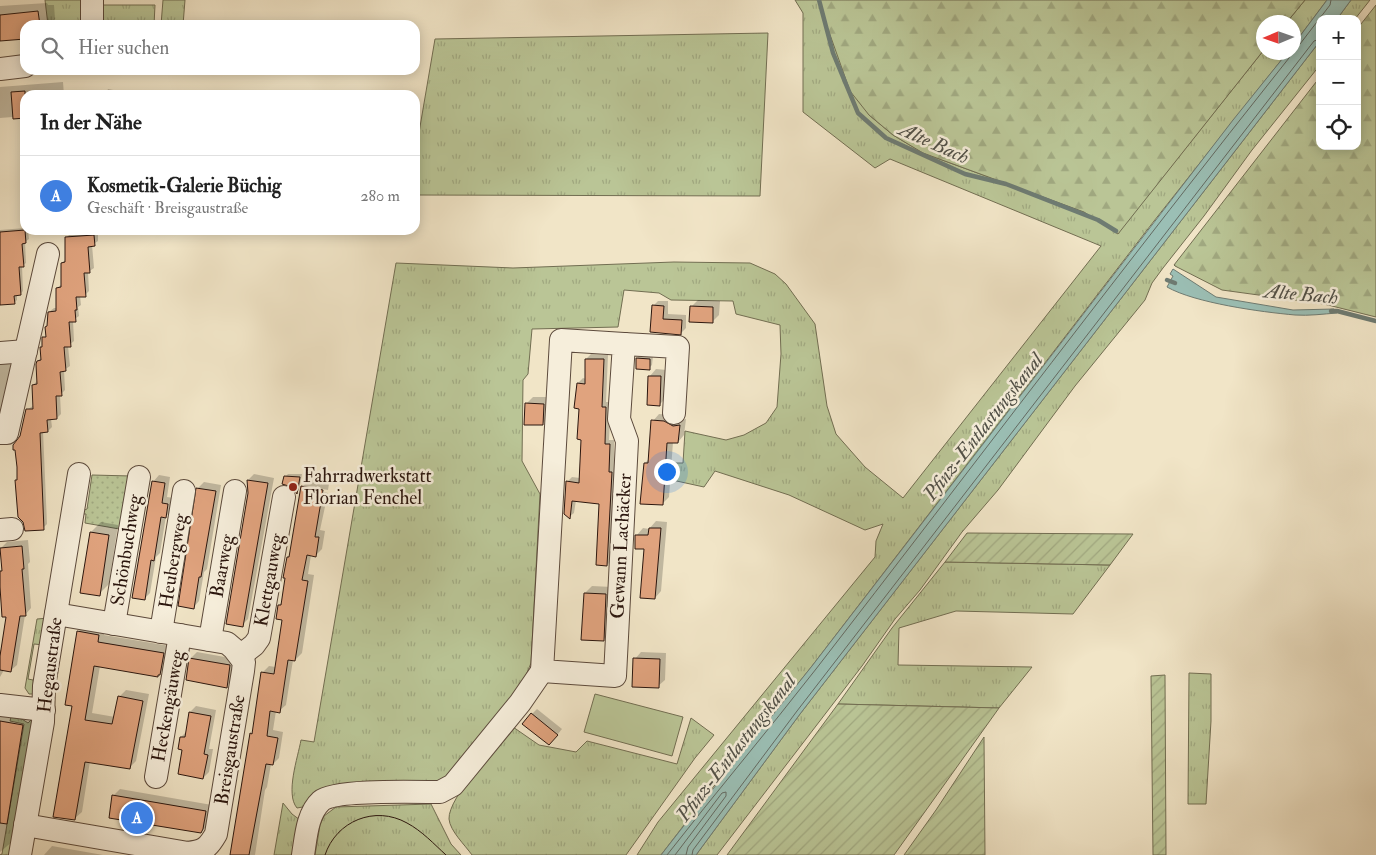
<!DOCTYPE html>
<html lang="de">
<head>
<meta charset="utf-8">
<style>
	:root { --surface:#fff; --page:#f6f6f6; --text:#222; --muted:#767676; --line:#e0e0e0; --accent:#b45309 }
	body { margin:0; font-family:"IM FELL Double Pica",serif; background:var(--page); color:var(--text) }
	.controls { position:absolute; right:15px; top:15px; display:grid; overflow:hidden; border-radius:10px; box-shadow:0 2px 12px #0003 }
	.controls button { width:45px; height:45px; display:grid; place-items:center; padding:0; border:0; border-bottom:1px solid var(--line); background:var(--surface); color:var(--text); font:25px sans-serif }
	.compass { position:absolute; left:1256px; top:15px; width:45px; height:45px; border-radius:50%; background:var(--surface); box-shadow:0 2px 12px #0003; rotate:268deg }
	.you { position:absolute; left:666px; top:471px; width:18px; height:18px; margin:-12px; border:4px solid #fff; border-radius:50%; background:#1a73e8; box-shadow:0 0 0 8px #1a73e833 }
	.badge { display:grid; place-items:center; width:32px; height:32px; border-radius:50%; background:var(--accent); color:#fff; font-size:16px; font-weight:700 }
	.pin { position:absolute; translate:-50% -50%; border:2px solid #fff; box-shadow:0 1px 5px #0006 }
	.list { margin:0; padding:0; list-style:none }
	h2 { display:flex; justify-content:space-between; align-items:center; height:65px; margin:0; padding:0 20px; font-size:21px }
	h2 small { font-size:16px; font-weight:400; color:var(--muted) }
	.list li { display:grid; grid-template-columns:32px 1fr auto; gap:15px; align-items:center; box-sizing:border-box; height:80px; padding:0 20px; border-top:1px solid var(--line) }
	.list b { display:block; font-size:19px; white-space:nowrap }
	.list p { margin:0; font-size:16px; white-space:nowrap; color:var(--muted) }
	.list em { font-size:16px; font-style:normal; color:var(--muted) }
	.icon { flex:none; width:28px; height:28px; fill:none; stroke:currentColor; stroke-width:2; stroke-linecap:round; stroke-linejoin:round }
	.map { position:relative; flex:none; width:1376px; height:855px; overflow:hidden }
	.search { position:absolute; background:var(--surface); box-shadow:0 2px 12px #0003; left:20px; top:20px; width:400px; height:55px; display:flex; align-items:center; gap:12px; box-sizing:border-box; padding:0 18px; border-radius:15px; color:var(--muted); font-size:19px }
	.panel { position:absolute; background:var(--surface); box-shadow:0 2px 12px #0003; left:20px; top:90px; width:400px; height:145px; border-radius:15px }
	.map>svg:first-child { display:block }
	.grass { fill:url(#grass-tufts); stroke:#726e52 }
	.forest { fill:url(#forest-firs); stroke:#726e52 }
	.park { fill:url(#park-dots); stroke:#726e52 }
	.garden { fill:url(#garden-furrows); stroke:#726e52 }
	.pitch { fill:#bac596; stroke:#726e52 }
	.water { fill:#9bbfb5; stroke:#6e7b72 }
	.shadow { fill:#0003 }
	.lines { fill:none; stroke-linecap:round; stroke-linejoin:round }
	.shore { stroke:#636a62; stroke-width:1 }
	.stream { stroke:#6e7b72; stroke-width:4.5 }
	.building { fill:#e0a37e; stroke:#2b160e }
	.minor-casing { stroke:#5c4a3c; stroke-width:24 }
	.minor { stroke:#f6eedb; stroke-width:22 }
	.tram { stroke:#2b160e; stroke-width:1 }
	.poi-dot { fill:#8f2418; stroke:#f6eedb; stroke-width:2 }
	.labels { text-anchor:middle; dominant-baseline:central; stroke-width:5; stroke-linejoin:round; paint-order:stroke }
	.poi-label { font-size:19px; fill:#2b160e; stroke:#f6eedb; text-anchor:start }
	.street-label { font-size:19px; fill:#2b160e; stroke:#f6eedb }
	.water-label { font-size:20px; font-style:italic; fill:#525148; stroke:#f6eedb }
</style>
</head>
<body>
<div class="map">
<svg width="1376" height="855" viewBox="0 0 1376 855">
	<defs>
		<pattern id="grass-tufts" width="24" height="20" patternUnits="userSpaceOnUse" patternTransform="scale(1.25)"><rect width="24" height="20" fill="#bac596"/><path d="M3 7l-1-3M5 7V3M7 7l1-3M15 17l-1-3M17 17v-4M19 17l1-3" fill="none" stroke="#a0a880"/></pattern>
		<pattern id="forest-firs" width="22" height="20" patternUnits="userSpaceOnUse" patternTransform="scale(1.25)"><rect width="22" height="20" fill="#bac596"/><path d="M5 1l3.5 6h-7zM16 11l3.5 6h-7z" fill="#a0a880"/></pattern>
		<pattern id="park-dots" width="8" height="8" patternUnits="userSpaceOnUse" patternTransform="scale(1.25)"><rect width="8" height="8" fill="#bac596"/><path d="M2 2h.1M6 6h.1" fill="none" stroke="#a0a880" stroke-width="1.8" stroke-linecap="round"/></pattern>
		<pattern id="garden-furrows" width="10" height="10" patternUnits="userSpaceOnUse" patternTransform="scale(1.25)"><rect width="10" height="10" fill="#bac596"/><path d="M-1 1l2-2M0 10L10 0M9 11l2-2" fill="none" stroke="#a0a880"/></pattern>
	</defs>
	<rect width="100%" height="100%" fill="#f1e5c7"/>
	<filter id="stains"><feTurbulence type="fractalNoise" baseFrequency=".004" numOctaves="4"/><feColorMatrix values="0 0 0 0 .2 0 0 0 0 .09 0 0 0 0 .02 0 0 0 .5 -.17"/></filter>
	<radialGradient id="worn" r=".72"><stop offset=".6" stop-color="#630" stop-opacity="0"/><stop offset="1" stop-color="#630" stop-opacity=".3"/></radialGradient>
	<!-- grass -->
	<g class="grass">
		<polygon points="45,0 84,0 84,25 48,25"/>
		<polygon points="163,0 185,0 183,25 161,25"/>
		<path d="M 795,0 L 820,0 L 823,15 L 869,115 L 893,135 L 923,153 L 1084,212 L 1118,233 L 1263,51 L 1287,53 L 1154,221 L 812,666 L 742,754 L 714,786 L 661,855 L 637,855 L 658,822 L 875,557 L 876,541 L 883,524 L 865,530 L 789,495 L 715,471 L 704,487 L 672,480 L 666,463 L 683,463 L 685,431 L 726,440 L 744,435 L 766,423 L 777,407 L 781,354 L 780,325 L 736,314 L 733,301 L 671,300 L 659,293 L 624,290 L 618,327 L 532,329 L 528,374 L 523,380 L 522,461 L 540,494 L 531,663 L 524,680 L 450,778 L 435,784 L 297,808 C 285,794 298,757 301,740 L 314,742 L 396,263 L 513,268 L 674,262 L 750,263 L 775,274 L 786,284 L 815,324 L 827,406 L 836,434 L 865,467 L 903,498 L 1101,246 L 890,159 L 875,168 L 803,112 L 803,13 Z"/>
		<polygon points="1305,0 1327,0 1294,44 1294,22 1287,22"/>
		<polygon points="1351,0 1370,0 1355,19 1337,19"/>
		<polygon points="99,5 155,5 154,25 99,25"/>
		<polygon points="768,33 760,196 415,195 415,156 435,39"/>
		<polygon points="1320,41 1320,65 1252,150 1204,216 1163,268 1152,283 1145,300 1075,386 998,490 962,532 920,590 895,619 862,666 717,855 696,855 800,714"/>
		<polygon points="945,562 1110,565 1073,614 956,611 899,628 898,665 1032,667 999,708 838,704 892,628"/>
		<polygon points="49,618 44,645 34,644 28,679 38,681 33,694 29,694 25,688 37,619"/>
		<polygon points="1189,673 1211,674 1211,721 1206,804 1188,804"/>
		<polygon points="11,717 22,719 28,723 31,720 34,724 15,855 0,855 2,854 24,724 10,721"/>
		<path d="M 691,718 L 714,735 L 695,758 L 626,855 L 472,855 C 465,845 450,831 449,819 C 448,797 498,745 513,727 L 539,745 L 576,752 L 587,741 L 677,764 Z"/>
		<polygon points="283,803 292,814 300,820 296,855 274,855"/>
		<polygon points="431,804 451,844 461,855 315,855 320,825 324,816 336,807"/>
	</g>
	<!-- forest -->
	<g class="forest">
		<polygon points="820,0 1305,0 1287,22 1264,22 1263,51 1118,234 1084,212 923,153 893,135 869,115 850,91 823,15"/>
		<polygon points="1376,5 1376,317 1324,304 1222,290 1175,266 1174,265 1320,77 1320,146 1357,146 1357,29"/>
	</g>
	<!-- park -->
	<polygon class="park" points="92,475 131,476 125,530 85,523 86,514 82,514 82,511 87,509"/>
	<!-- garden -->
	<g class="garden">
		<polygon points="967,533 1133,534 1110,565 945,562"/>
		<polygon points="1165,675 1166,855 1153,855 1151,676"/>
		<polygon points="838,704 999,708 894,855 727,855"/>
		<polygon points="984,737 985,855 904,855 936,810"/>
	</g>
	<!-- pitch -->
	<polygon class="pitch" points="595,694 683,717 672,756 584,732"/>
	<!-- water -->
	<g class="water">
		<path d="M 1327,0 L 1351,0 L 1337,19 L 1320,19 L 1320,41 L 800,714 L 696,855 L 661,855 C 710,791 762,729 812,666 L 1233,120 L 1287,53 L 1294,52 L 1294,44 Z"/>
		<path d="M 1173,269 L 1216,297 L 1293,310 L 1334,309 L 1337,313 C 1323,314 1309,316 1295,315 C 1261,312 1195,303 1167,287 L 1173,276 L 1170,274 Z"/>
	</g>
	<!-- shadow -->
	<g class="shadow">
		<polygon points="47,3 48,5 54,5 55,19 49,25 25,25 25,37 0,39 0,6"/>
		<polygon points="63,82 64,95 25,95 25,116 0,118 0,87"/>
		<polygon points="108,89 134,94 134,95 105,95"/>
		<polygon points="25,228 25,230 28,230 29,239 25,242 26,263 22,266 23,291 20,294 17,294 17,300 14,303 0,304 0,230"/>
		<polygon points="98,231 98,241 92,245 94,268 88,272 89,291 85,295 80,296 81,305 78,307 79,316 73,320 74,341 68,346 70,366 64,370 65,390 60,395 61,414 57,418 51,419 52,427 48,431 43,431 47,524 43,528 19,479 21,436 27,410 34,405 33,385 37,381 38,361 42,357 42,347 44,338 47,335 49,312 54,308 57,308 57,288 62,284 62,263 66,259 66,238 71,233"/>
		<polygon points="698,300 720,301 719,315 712,322 691,307"/>
		<polygon points="658,301 668,301 668,314 686,315 686,328 681,333 651,331 653,306"/>
		<polygon points="591,354 608,355 606,402 611,402 609,440 614,440 614,467 617,467 612,560 607,565 601,503 576,500 574,513 569,517 567,482 572,477 580,478 583,438 578,383 583,378 586,379 586,359"/>
		<polygon points="640,355 653,356 652,365 649,368 637,358"/>
		<polygon points="0,359 10,360 11,374 0,415"/>
		<polygon points="656,369 667,370 666,398 659,405 650,376"/>
		<polygon points="533,397 550,397 549,417 542,424 527,403"/>
		<polygon points="659,414 671,415 680,420 686,419 684,435 678,442 673,442 669,497 662,504 645,463 650,458 653,421"/>
		<polygon points="254,474 274,478 248,619 242,625 249,493 248,480"/>
		<polygon points="288,474 302,474 299,490 309,480 329,484 328,490 305,486 305,488 328,493 320,530 325,531 322,549 316,555 311,555 308,574 314,575 302,653 295,660 293,660 286,705 279,711 276,711 273,730 283,732 279,758 273,764 271,764 267,787 265,790 255,855 232,855 251,734 253,731 262,673 269,666 276,667 283,619 279,605 282,602 288,557 290,555 302,487 297,492 285,477"/>
		<polygon points="159,475 170,477 167,497 174,498 172,511 166,516 160,553 156,557 150,593 144,599 153,482"/>
		<polygon points="204,482 221,485 207,569 204,572 199,601 193,608 198,488"/>
		<polygon points="656,521 667,522 661,591 655,598 645,548 637,535 643,528 649,529"/>
		<polygon points="101,522 118,525 109,584 99,594 91,532"/>
		<polygon points="28,540 30,562 28,564 31,608 25,615 17,665 10,671 4,670 0,677 0,650 2,651 8,616 0,574 3,569 1,548 7,542"/>
		<polygon points="592,586 612,587 610,633 603,640 585,593"/>
		<polygon points="85,624 105,628 104,635 170,646 166,667 157,676 100,666 92,713 115,717 119,697 126,690 149,694 136,761 129,768 90,761 82,812 74,819 73,705 78,632"/>
		<polygon points="197,652 236,659 233,680 226,687 187,679 191,658"/>
		<polygon points="641,652 666,653 665,680 658,686 635,659"/>
		<polygon points="196,706 216,710 209,749 213,749 209,772 203,778 184,749 181,737 187,731 190,712"/>
		<polygon points="537,709 562,729 554,739 532,714"/>
		<polygon points="34,713 13,841 0,852 0,715"/>
		<polygon points="120,789 212,805 208,825 201,832 113,796"/>
		<polygon points="52,846 103,855 44,855"/>
	</g>
	<g class="lines">
		<!-- shore -->
		<g class="shore">
			<polyline points="1294,46 1300,44 1330,5 1331,0"/>
			<path d="M 667,855 C 716,792 767,732 816,669 C 974,465 1129,259 1289,58 L 1290,52"/>
			<polyline points="675,855 722,793 726,792 726,796 688,847 686,855"/>
			<polyline points="692,855 693,850 797,711 1314,41 1320,39"/>
		</g>
		<!-- stream -->
		<g class="stream">
			<polyline points="819,0 833,53 858,113 886,138 965,174 1006,184 1098,220 1116,231"/>
			<polyline points="1167,280 1175,283"/>
			<polyline points="1331,311 1337,311 1376,321"/>
		</g>
	</g>
	<!-- building -->
	<g class="building">
		<polygon points="38,11 40,25 25,25 25,39 0,41 0,15"/>
		<polygon points="25,91 25,118 13,119 11,92"/>
		<polygon points="25,230 26,243 22,244 24,267 19,267 21,295 14,296 15,304 0,305 0,232"/>
		<polygon points="94,235 95,246 88,247 90,273 84,273 86,297 76,297 77,310 75,310 76,322 69,322 71,347 64,347 66,371 60,372 62,396 56,396 57,419 47,420 48,432 40,433 44,530 25,531 23,522 18,517 15,480 17,480 17,467 15,450 13,450 13,445 20,436 26,409 33,409 32,385 37,384 36,364 37,361 41,360 40,347 42,347 42,337 46,337 45,327 47,326 48,312 56,311 56,288 61,287 61,263 65,262 65,237"/>
		<polygon points="652,305 664,306 663,319 682,320 681,335 650,332"/>
		<polygon points="690,306 713,307 713,323 689,322"/>
		<polygon points="636,358 650,359 650,370 636,369"/>
		<polygon points="585,359 604,359 602,407 606,407 605,444 610,444 609,472 612,472 607,566 596,565 599,504 572,501 570,519 564,514 566,481 579,483 581,440 577,439 579,409 574,408 577,383 585,384"/>
		<polygon points="648,376 661,376 660,406 647,405"/>
		<polygon points="525,403 544,404 543,425 524,425"/>
		<polygon points="651,420 664,421 673,426 680,425 678,443 667,443 663,505 640,504 644,463 648,463"/>
		<polygon points="284,476 300,477 297,494 292,487 282,484"/>
		<polygon points="247,480 268,483 243,627 226,624 248,493"/>
		<polygon points="152,481 165,483 162,503 168,504 166,518 161,517 154,561 151,560 145,600 132,598"/>
		<polygon points="301,486 323,490 315,537 319,537 316,557 307,555 302,580 308,581 295,661 288,660 280,713 270,711 267,736 278,738 273,765 266,764 249,855 230,855 250,733 252,734 253,727 261,672 274,674 282,620 276,619 278,605 281,605 285,578 283,578 287,557 289,557"/>
		<polygon points="196,488 216,491 201,577 199,577 194,609 178,606"/>
		<polygon points="649,528 661,528 655,599 640,598 644,549 635,549 635,535 648,535"/>
		<polygon points="90,532 109,535 100,596 80,593"/>
		<polygon points="22,546 24,569 22,569 26,616 20,616 11,672 0,670 0,656 6,617 2,617 0,587 0,571 2,571 0,548"/>
		<polygon points="584,593 606,594 604,641 581,640"/>
		<polygon points="77,631 99,635 98,642 164,653 160,675 158,675 158,677 94,666 85,720 112,724 118,696 143,701 130,769 85,762 75,820 53,817 72,706 65,705"/>
		<polygon points="189,658 230,665 227,688 186,680"/>
		<polygon points="633,658 660,659 659,688 632,687"/>
		<polygon points="189,712 211,716 204,754 208,755 203,779 178,774 182,750 178,749 180,737 185,737"/>
		<polygon points="531,713 558,735 549,745 522,724"/>
		<polygon points="0,721 23,725 7,824 0,823"/>
		<polygon points="112,795 206,811 203,829 201,833 109,818"/>
	</g>
	<g class="lines">
		<!-- minor casing -->
		<g class="minor-casing">
			<g id="minor">
				<polyline points="92,0 92,25"/>
				<polyline points="0,69 25,66"/>
				<polygon points="561,340 624,344 619,419 627,441 615,676 542,671"/>
				<polyline points="624,344 678,347 674,413"/>
				<polyline points="0,353 26,351"/>
				<polyline points="0,433 7,433 48,254"/>
				<polyline points="0,530 12,529"/>
				<polyline points="114,624 139,477"/>
				<polyline points="161,632 184,491"/>
				<polyline points="210,640 235,491"/>
				<polyline points="240,656 254,645 259,638 284,497"/>
				<polyline points="0,705 44,710"/>
				<polyline points="156,777 180,635"/>
				<path d="M 25,825 L 188,853 C 204,851 208,848 216,834 L 243,671 L 244,662 L 234,649 L 227,643 L 56,614"/>
				<polyline points="20,855 43,722 44,686 79,474"/>
				<path d="M 303,855 C 306,837 307,814 321,801 C 335,789 418,792 440,792 L 453,785 L 520,703 L 542,671"/>
			</g>
		</g>
		<!-- minor -->
		<use href="#minor" class="minor"/>
		<!-- tram -->
		<path class="tram" d="M 325,855 C 336,821 375,805 407,823 C 422,831 434,844 446,855"/>
	</g>
	<!-- markers -->
	<circle class="poi-dot" cx="293" cy="487" r="5"/>
	<g class="labels">
		<!-- poi labels -->
		<g class="poi-label">
			<text x="303" y="476">Fahrradwerkstatt<tspan x="303" dy="22">Florian Fenchel</tspan></text>
		</g>
		<!-- street labels -->
		<g class="street-label">
			<text transform="translate(621 546) rotate(-87)">Gewann Lachäcker</text>
			<text transform="translate(126 550) rotate(-81)">Schönbuchweg</text>
			<text transform="translate(173 561) rotate(-81)">Heubergweg</text>
			<text transform="translate(222 566) rotate(-80)">Baarweg</text>
			<text transform="translate(269 580) rotate(-80)">Klettgauweg</text>
			<text transform="translate(50 665) rotate(-83)">Hegaustraße</text>
			<text transform="translate(168 706) rotate(-80)">Heckengäuweg</text>
			<text transform="translate(230 750) rotate(-81)">Breisgaustraße</text>
		</g>
		<!-- water labels -->
		<g class="water-label">
			<text transform="translate(934 143) rotate(24)">Alte Bach</text>
			<text transform="translate(1301 294) rotate(5)">Alte Bach</text>
			<text transform="translate(983 427) rotate(-52)">Pfinz-Entlastungskanal</text>
			<text transform="translate(736 748) rotate(-52)">Pfinz-Entlastungskanal</text>
		</g>
	</g>
	<rect width="100%" height="100%" filter="url(#stains)"/>
	<rect width="100%" height="100%" fill="url(#worn)"/>
</svg>
<div class="controls">
<button>+</button>
<button>−</button>
<button><svg class="icon" aria-label="locate" viewBox="0 0 24 24"><circle cx="12" cy="12" r="6"/><path d="M12 2v4M12 18v4M2 12h4M18 12h4"/></svg></button>
</div>
<svg class="compass" viewBox="-18 -18 36 36"><path d="M0-13l5 13h-10z" fill="#e53935"/><path d="M0 13l5-13h-10z" fill="#767676"/></svg>
<div class="you"></div>
<div class="pin badge" style="left:137px;top:818px;background:#3f7fe0">A</div>
<div class="search"><svg class="icon" aria-label="search" viewBox="0 0 24 24"><circle cx="10" cy="10" r="6"/><path d="M15 15l6 6"/></svg>Hier suchen</div>
<section class="panel">
<h2>In der Nähe<small></small></h2>
<ul class="list">
<li><span class="badge" style="background:#3f7fe0">A</span><div><b>Kosmetik-Galerie Büchig</b><p>Geschäft · Breisgaustraße</p></div><em>280 m</em></li>
</ul>
</section>
</div>
</body>
</html>
